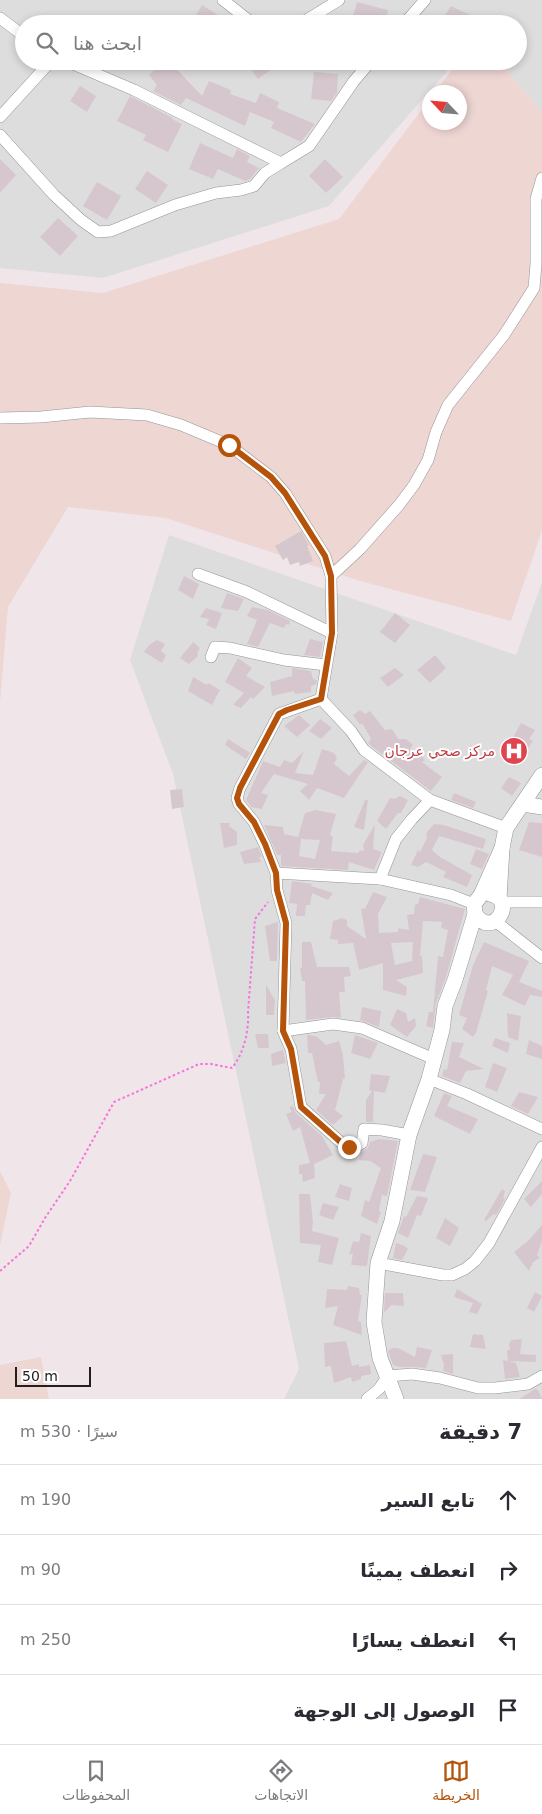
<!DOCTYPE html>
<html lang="ar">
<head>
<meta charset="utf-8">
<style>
	:root { --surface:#fff; --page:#f2f2f3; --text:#2b2b33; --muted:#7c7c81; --line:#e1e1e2; --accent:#b45309 }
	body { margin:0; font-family:"DejaVu Sans","Noto Sans Arabic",sans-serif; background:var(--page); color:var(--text); direction:rtl }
	.compass { position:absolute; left:422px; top:85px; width:45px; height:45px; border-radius:50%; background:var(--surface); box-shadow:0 2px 8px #0003; rotate:296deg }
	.scale { position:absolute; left:15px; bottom:12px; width:76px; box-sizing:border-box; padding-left:5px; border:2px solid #202020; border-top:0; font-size:14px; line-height:18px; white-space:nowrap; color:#202020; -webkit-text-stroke:4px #fff; paint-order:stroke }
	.stop { position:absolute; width:15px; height:15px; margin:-11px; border:4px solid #b45309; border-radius:50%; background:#fff }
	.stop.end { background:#b45309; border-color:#fff; box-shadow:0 1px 5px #0008 }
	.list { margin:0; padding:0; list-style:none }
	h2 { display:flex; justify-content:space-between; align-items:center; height:65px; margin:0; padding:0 20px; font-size:21px }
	h2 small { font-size:16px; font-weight:400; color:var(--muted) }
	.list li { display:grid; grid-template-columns:32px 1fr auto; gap:15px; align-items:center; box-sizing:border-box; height:70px; padding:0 20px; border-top:1px solid var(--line) }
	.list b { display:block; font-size:19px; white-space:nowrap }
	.list em { font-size:16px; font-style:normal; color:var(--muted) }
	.icon { flex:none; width:28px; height:28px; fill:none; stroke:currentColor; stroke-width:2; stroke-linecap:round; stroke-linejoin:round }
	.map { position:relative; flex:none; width:542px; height:1399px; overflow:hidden; direction:ltr }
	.search { position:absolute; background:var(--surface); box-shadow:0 2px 8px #0003; left:15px; right:15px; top:15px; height:55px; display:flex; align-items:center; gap:12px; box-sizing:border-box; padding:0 18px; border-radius:28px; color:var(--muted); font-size:19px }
	.sheet { height:345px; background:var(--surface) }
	nav { display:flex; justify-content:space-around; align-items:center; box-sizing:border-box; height:70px; border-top:1px solid var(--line); background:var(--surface); font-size:14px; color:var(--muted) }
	nav a { display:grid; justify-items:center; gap:2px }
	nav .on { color:var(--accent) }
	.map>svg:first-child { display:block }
	.residential { fill:#deddde }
	.farmland { fill:#eed6d3 }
	.building { fill:#d6c7cf; fill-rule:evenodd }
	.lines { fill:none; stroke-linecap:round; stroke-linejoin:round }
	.minor-casing { stroke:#949494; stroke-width:12 }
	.tertiary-casing { stroke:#949494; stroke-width:16 }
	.path { stroke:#f573de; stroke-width:2; stroke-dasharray:2.5 2.5; stroke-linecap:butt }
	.minor { stroke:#fff; stroke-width:11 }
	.tertiary { stroke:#fff; stroke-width:15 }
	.route { stroke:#b45309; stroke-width:6 }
	.labels { text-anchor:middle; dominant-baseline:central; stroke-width:4; stroke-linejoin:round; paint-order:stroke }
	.health-label { font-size:14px; fill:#be3a42; stroke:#fff; text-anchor:end }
</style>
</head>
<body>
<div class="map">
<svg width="542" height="1399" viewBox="0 0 542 1399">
	<rect width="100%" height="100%" fill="#f0e6e9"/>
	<!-- residential -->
	<g class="residential">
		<polygon points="0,0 542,0 542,112 499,61 518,61 518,24 24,24 24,61 456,61 329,206 103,278 0,268"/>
		<polygon points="169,535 516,655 542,582 542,1399 284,1399 299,1369 173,774 130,660"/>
	</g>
	<!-- farmland -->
	<g class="farmland">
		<polygon points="459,61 499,61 542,112 542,530 511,621 360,581 166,518 68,507 8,607 0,702 0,283 103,293 339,219 429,100 430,122 460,122 460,92 435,92"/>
		<polygon points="0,1171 11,1193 0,1245"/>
		<polygon points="41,1357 49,1399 0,1399 0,1365"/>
	</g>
	<!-- building -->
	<g class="building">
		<polygon points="357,2 388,10 385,24 351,24"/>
		<polygon points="202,5 221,17 217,24 191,24"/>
		<polygon points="451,6 472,16 467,24 440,24"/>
		<polygon points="163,61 169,61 202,96 209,81 231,90 230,94 256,103 260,93 279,102 277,108 315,124 301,142 271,128 274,122 250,112 245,126 186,98 181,105 153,91 157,85 149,75"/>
		<polygon points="245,61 283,61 258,79"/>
		<polygon points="314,72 338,74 337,93 331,101 311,99"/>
		<polygon points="80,86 96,96 87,112 70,101"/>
		<polygon points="130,96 173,118 172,119 182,124 168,152 143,140 146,135 117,121"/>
		<polygon points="200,143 233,158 237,149 250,156 247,162 259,168 250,179 245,181 218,169 213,179 189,169"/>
		<polygon points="0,159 16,175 0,193"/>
		<polygon points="325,159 343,177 326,193 309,176"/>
		<polygon points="147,171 168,185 156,203 135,189"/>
		<polygon points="97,182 121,196 107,220 83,206"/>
		<polygon points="58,218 78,236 60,256 40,237"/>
		<polygon points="301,531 309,545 307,546 313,561 300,566 299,562 290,565 287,557 283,560 275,546"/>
		<polygon points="184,576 199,584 193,599 178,590"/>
		<polygon points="227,593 244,599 238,611 221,608"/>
		<polygon points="252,607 268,610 290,621 289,625 286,624 284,628 270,623 258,647 247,644 257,620 247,616"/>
		<polygon points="206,608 222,613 216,629 206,625 209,619 200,617"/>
		<polygon points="395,613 410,625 395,643 380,632"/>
		<polygon points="310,639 323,642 320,657 304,655"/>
		<polygon points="157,640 165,644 161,651 166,655 162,663 144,652 149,645"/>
		<polygon points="193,642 200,648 197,653 198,656 189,664 180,658"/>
		<polygon points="435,655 446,668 430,683 417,670"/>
		<polygon points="238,658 252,668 246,676 265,687 253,699 251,697 241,708 233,705 244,693 225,682"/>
		<polygon points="292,668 311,671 313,679 317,680 316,684 311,686 311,692 295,694 294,691 272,696 270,682 292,676"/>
		<polygon points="395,668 404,675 388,687 380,678"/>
		<polygon points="193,677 207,685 208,683 220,690 212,705 188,691"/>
		<polygon points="360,710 365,714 370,711 385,730 392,729 398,739 406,739 413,745 409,750 421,755 425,760 422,762 442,777 431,791 370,745 368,743 371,739 362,723 360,725 353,715"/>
		<polygon points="299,715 310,725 297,737 284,726"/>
		<polygon points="320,719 332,728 321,739 309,731"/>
		<polygon points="521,723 535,730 529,739 533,741 515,767 501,759"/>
		<polygon points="228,739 250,753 246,759 225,745"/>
		<polygon points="322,749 334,753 337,758 334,764 349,776 364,760 368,762 344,798 317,788 309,800 300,791 308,784 274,774 261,793 268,795 262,809 251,807 246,800 263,761 280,767 284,760 292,763 304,751 295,773 313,775"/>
		<polygon points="509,777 521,783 512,796 501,788"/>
		<polygon points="182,789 184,807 172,809 170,790"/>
		<polygon points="454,793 476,802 473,808 451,800"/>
		<polygon points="400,796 408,800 401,813 398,813 386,829 377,821 390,798 395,799"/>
		<polygon points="365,800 368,800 364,830 354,827"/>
		<path d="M 316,810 L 336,814 L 330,835 L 333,837 L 331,851 L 358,853 L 360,850 L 364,851 L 363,845 L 375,824 L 373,849 L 382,852 L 374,870 L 349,862 L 348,870 L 281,866 L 281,855 L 277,855 L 264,825 L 283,827 L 284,834 L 298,837 L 305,813 ZM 301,839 L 320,840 L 315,859 L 299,856 Z"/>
		<polygon points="529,822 542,823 542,857 519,850"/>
		<polygon points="220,823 230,823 229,826 237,832 237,845 224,848"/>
		<polygon points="434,824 444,825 486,839 483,849 439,836 432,850 440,857 472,875 467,887 443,877 446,872 426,862 418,867 411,865 418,850 420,852 427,838 426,833"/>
		<polygon points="258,847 262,857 259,857 261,862 244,864 240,852"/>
		<polygon points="476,849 489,854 482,869 470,864"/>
		<polygon points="292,881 312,884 311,886 333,893 328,900 312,893 310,905 306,905 305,916 296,916 297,904 289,903"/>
		<path d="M 373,892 L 387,897 L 378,914 L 379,933 L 398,932 L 398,928 L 409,930 L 407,915 L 414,914 L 415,905 L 418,904 L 420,897 L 465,909 L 446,977 L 436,1003 L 433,1028 L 426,1026 L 429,1012 L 433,1012 L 438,956 L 443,957 L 448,930 L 441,928 L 442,922 L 423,921 L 420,956 L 422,956 L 423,973 L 396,980 L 407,987 L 406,996 L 383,990 L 383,963 L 359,970 L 353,943 L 338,944 L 338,940 L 330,939 L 333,921 L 342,918 L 347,920 L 347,926 L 366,939 L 361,908 L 365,909 ZM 413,942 L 412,961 L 395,965 L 391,943 Z"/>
		<polygon points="278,922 277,961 270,961 265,926"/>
		<polygon points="302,942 311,942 317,967 349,967 351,976 344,977 345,992 339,992 341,1018 332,1017 306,1020 305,981 302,981 300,968 302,968"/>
		<polygon points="484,942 529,961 519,982 542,991 542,997 530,995 525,1006 502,995 513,975 492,966 486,990 488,991 476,1033 473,1037 462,1029 467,1018 459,1015 473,965"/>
		<polygon points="266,985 275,1000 274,1015 266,1015"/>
		<polygon points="362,1007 381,1011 379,1027 360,1020"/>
		<polygon points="397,1009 406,1013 408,1022 415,1018 416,1026 407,1037 390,1025"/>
		<polygon points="507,1013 521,1016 518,1041 508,1037"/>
		<polygon points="255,1034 268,1034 269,1048 258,1048"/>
		<polygon points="307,1035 316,1036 326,1045 339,1041 343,1055 345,1078 343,1079 335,1110 343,1116 333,1125 316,1110 326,1094 319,1094 320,1082 318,1082 312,1053 308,1053"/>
		<polygon points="355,1035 378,1043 370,1059 351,1053"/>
		<polygon points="495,1038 510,1043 508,1053 492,1046"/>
		<polygon points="529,1040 542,1046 542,1059 526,1054"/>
		<polygon points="452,1042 464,1043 459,1057 484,1069 466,1071 460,1083 442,1076 444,1069 447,1070"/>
		<polygon points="283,1050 286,1063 272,1066 271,1054"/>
		<polygon points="493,1063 507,1068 497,1092 485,1087"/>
		<polygon points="371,1074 390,1076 385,1093 374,1091 373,1122 366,1122 366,1100 372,1091 369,1090"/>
		<polygon points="519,1092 538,1097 528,1114 511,1106"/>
		<polygon points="444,1093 452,1096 447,1106 478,1119 470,1134 434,1116"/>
		<polygon points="293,1106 296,1113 322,1136 333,1155 314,1164 315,1178 303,1182 302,1174 299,1174 299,1165 310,1163 300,1127 293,1131 286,1114 292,1112 289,1107"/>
		<polygon points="379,1139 398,1141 387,1196 382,1195 379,1211 381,1212 377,1224 361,1216 365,1200 369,1202 381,1168 370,1161 359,1160 361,1152 368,1148 370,1142"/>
		<polygon points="423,1154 437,1157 425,1192 410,1190"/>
		<polygon points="542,1181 542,1194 531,1207 524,1199"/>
		<polygon points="340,1184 352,1188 349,1201 335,1197"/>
		<polygon points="502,1189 505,1191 503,1198 505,1199 496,1215 494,1214 486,1221 484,1220"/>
		<polygon points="299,1194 310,1194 313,1222 312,1231 339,1238 332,1265 318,1262 321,1245 300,1243"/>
		<polygon points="417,1196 428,1198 421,1216 417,1215 408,1238 398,1233 404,1216 406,1217"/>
		<polygon points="323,1203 339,1207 333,1220 319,1215"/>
		<polygon points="445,1218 459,1228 450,1246 436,1238"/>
		<polygon points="542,1225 542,1241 537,1255 540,1258 533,1262 529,1271 514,1252 529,1240"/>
		<polygon points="361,1233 371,1236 367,1266 351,1265 353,1253 349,1255 353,1241 359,1242"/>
		<polygon points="396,1243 405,1246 408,1249 402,1260 393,1258"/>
		<polygon points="348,1286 359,1288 360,1295 362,1295 358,1321 361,1322 362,1335 333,1325 338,1306 325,1308 327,1289 347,1290"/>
		<polygon points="457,1289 482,1304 477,1314 469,1312 473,1303 454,1297"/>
		<polygon points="535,1292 542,1296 534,1312 527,1308"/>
		<polygon points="385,1293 403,1293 404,1306 391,1305 384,1313"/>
		<polygon points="473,1334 483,1335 486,1349 470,1347"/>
		<polygon points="522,1339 520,1354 536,1355 536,1362 509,1361 516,1363 520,1377 505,1379 503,1360 508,1361 507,1351 510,1349 509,1344 511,1340"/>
		<polygon points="346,1341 352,1366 359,1364 359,1367 370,1365 371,1374 361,1376 361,1379 352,1382 351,1377 334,1383 331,1366 325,1367 324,1343"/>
		<polygon points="417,1347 432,1350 426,1368 413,1367 400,1367 393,1365 388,1351 392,1348 398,1348 415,1357"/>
		<polygon points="453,1354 453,1374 443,1371 444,1365 441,1355"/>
		<polygon points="535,1389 538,1390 542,1399 519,1399"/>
	</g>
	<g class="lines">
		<!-- minor casing -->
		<g class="minor-casing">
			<g id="minor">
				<polyline points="223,0 247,19 256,24"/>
				<polyline points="0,18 24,36"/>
				<polyline points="300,24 339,0"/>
				<polyline points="404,24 425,0"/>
				<polyline points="66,61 134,90 281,163 309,146 354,81 371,61"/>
				<polyline points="0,117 51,61"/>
				<polyline points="0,135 54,195 81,220 98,232 111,231 175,205 216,193 241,190 254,186 265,173 281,163"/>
				<polyline points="0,418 41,417 90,412 147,415 181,425 229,445 271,477 285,493 325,556 331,576 332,633 321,699 351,731 364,750 430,800 506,828"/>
				<polyline points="198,574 247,592 332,633"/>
				<polyline points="331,576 360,549 399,505 414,485 428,460 436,432 448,405 504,335 534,288 536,264 536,199 542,178"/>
				<polyline points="211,657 215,647 230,648 284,660 326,665"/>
				<polyline points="321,699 279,714 240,788 237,798 239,804 254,822 265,845 276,873 277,890 286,923 283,1031 291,1049 301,1107 345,1146 355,1147 362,1143 364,1129 382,1130 409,1135"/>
				<polyline points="276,873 380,879 451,895 474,904"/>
				<polyline points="380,879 396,839 412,819 430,800"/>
				<polyline points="501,902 542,902"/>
				<polyline points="495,921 542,958"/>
				<polyline points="283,1031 333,1024 362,1028 434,1059"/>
				<polyline points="429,1079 467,1094 542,1129"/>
				<polyline points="378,1263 443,1275 452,1275 465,1269 475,1261 489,1243 542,1147"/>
				<polyline points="367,1399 379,1389 388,1376 412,1374 440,1378 478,1388 495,1388 528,1384 542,1376"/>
			</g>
		</g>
		<!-- tertiary casing -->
		<g class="tertiary-casing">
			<g id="tertiary">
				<polyline points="523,804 542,807"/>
				<polyline points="499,898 502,848 506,828 542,775"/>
				<path d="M 475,914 C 493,941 518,899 490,894"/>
				<polyline points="396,1399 380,1358 374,1322 378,1263 392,1221 409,1135 429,1079 442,1030 445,1006 455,980 475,914 474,904 481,895 502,848"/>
			</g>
		</g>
		<!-- path -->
		<path class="path" d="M 0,1271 L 29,1246 L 45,1218 L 70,1181 L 114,1102 L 199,1064 L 211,1064 L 232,1068 C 244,1053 249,1031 248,1012 L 255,919 L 268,902"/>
		<!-- minor -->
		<use href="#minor" class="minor"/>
		<!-- tertiary -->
		<use href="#tertiary" class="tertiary"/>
	</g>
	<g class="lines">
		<!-- route -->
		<polyline class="route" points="229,445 271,477 285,493 325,556 331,576 332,633 321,699 287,710 279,714 240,788 237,798 239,804 254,822 265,844 276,873 277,890 286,923 283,1031 291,1049 301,1107 345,1146 349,1147"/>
	</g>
	<!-- icons -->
	<defs>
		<g id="hospital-disc" transform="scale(1.4375)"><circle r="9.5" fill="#e0444e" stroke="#fff"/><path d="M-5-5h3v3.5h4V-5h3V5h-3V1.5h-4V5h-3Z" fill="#fff"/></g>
	</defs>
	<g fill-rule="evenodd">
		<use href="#hospital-disc" x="514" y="751"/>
	</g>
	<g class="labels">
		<!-- health labels -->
		<g class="health-label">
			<text x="495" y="751">مركز صحي عرجان</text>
		</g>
	</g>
</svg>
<svg class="compass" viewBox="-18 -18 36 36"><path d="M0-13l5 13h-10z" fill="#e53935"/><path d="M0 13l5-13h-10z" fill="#7c7c81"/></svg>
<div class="scale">50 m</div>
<div class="stop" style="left:229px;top:445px"></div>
<div class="stop end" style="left:349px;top:1147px"></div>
<div class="search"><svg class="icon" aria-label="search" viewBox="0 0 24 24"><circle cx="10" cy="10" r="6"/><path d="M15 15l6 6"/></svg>ابحث هنا</div>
</div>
<section class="sheet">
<h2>7 دقيقة<small>سيرًا · 530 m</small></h2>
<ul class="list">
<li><svg class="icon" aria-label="ahead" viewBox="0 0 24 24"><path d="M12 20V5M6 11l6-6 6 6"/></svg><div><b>تابع السير</b></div><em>190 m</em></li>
<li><svg class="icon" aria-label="right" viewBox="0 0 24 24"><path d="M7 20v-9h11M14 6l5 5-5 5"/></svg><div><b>انعطف يمينًا</b></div><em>90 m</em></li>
<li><svg class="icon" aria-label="left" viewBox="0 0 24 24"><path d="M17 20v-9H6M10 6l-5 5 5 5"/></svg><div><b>انعطف يسارًا</b></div><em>250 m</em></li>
<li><svg class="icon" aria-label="arrive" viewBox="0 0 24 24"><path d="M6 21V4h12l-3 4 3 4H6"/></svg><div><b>الوصول إلى الوجهة</b></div></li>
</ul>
</section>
<nav>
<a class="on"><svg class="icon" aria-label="map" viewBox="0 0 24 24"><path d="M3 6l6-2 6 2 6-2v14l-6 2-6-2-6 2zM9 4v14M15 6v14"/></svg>الخريطة</a>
<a><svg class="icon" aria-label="directions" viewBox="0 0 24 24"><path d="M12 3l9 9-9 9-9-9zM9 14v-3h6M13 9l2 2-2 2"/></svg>الاتجاهات</a>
<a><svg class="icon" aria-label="saved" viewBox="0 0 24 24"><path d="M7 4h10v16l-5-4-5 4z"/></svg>المحفوظات</a>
</nav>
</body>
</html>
